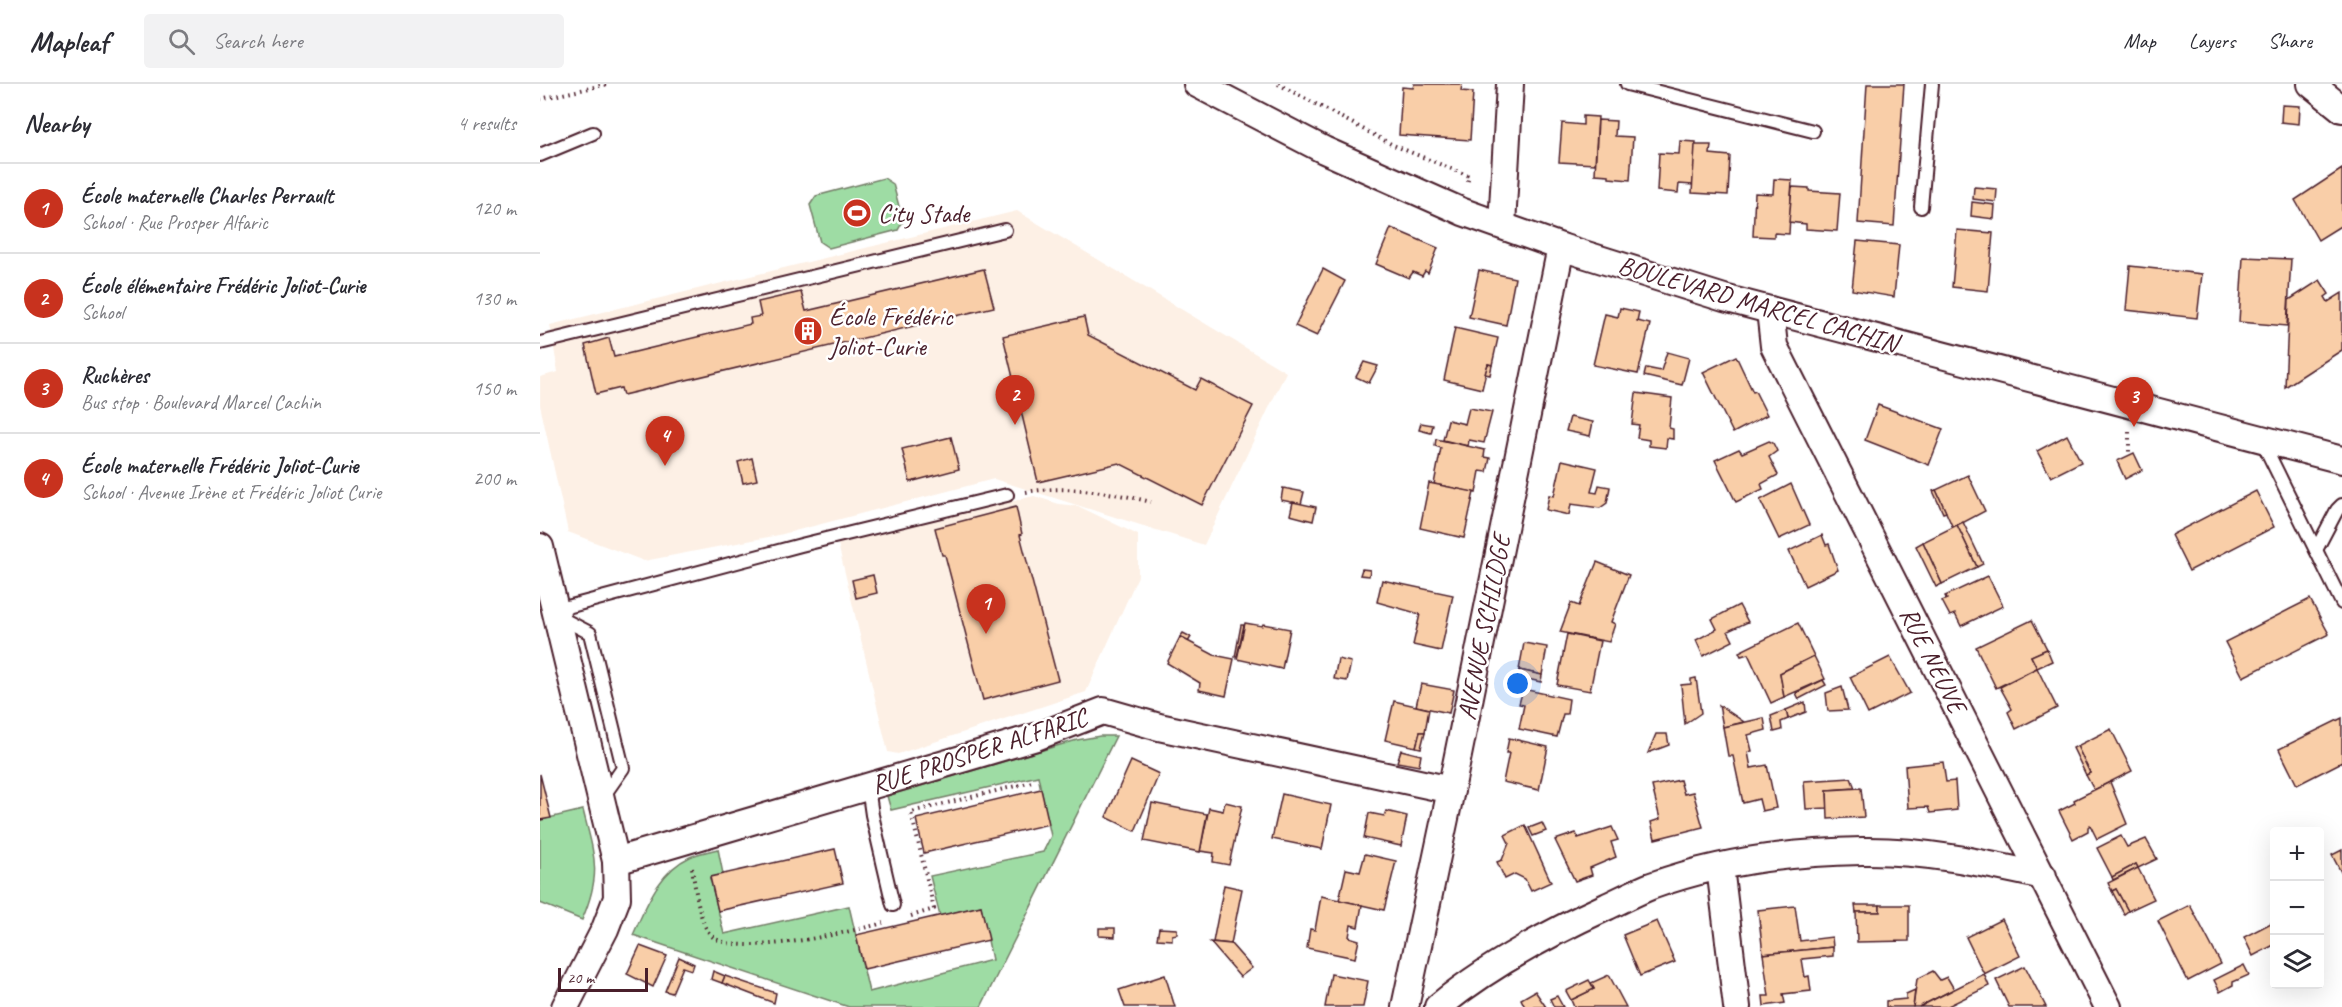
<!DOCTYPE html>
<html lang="en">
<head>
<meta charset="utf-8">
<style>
	:root { --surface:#fff; --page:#f2f2f3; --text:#2b2b33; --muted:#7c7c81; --line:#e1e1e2; --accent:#c8321e }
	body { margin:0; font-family:Caveat,sans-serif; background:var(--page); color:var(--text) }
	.controls { position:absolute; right:18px; bottom:18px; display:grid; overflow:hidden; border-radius:6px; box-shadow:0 6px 24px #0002 }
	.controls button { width:54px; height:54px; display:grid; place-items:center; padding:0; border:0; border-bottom:2px solid var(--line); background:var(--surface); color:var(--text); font:30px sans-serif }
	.scale { position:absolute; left:18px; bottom:15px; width:90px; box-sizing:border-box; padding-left:6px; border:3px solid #4a1f2b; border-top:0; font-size:16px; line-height:21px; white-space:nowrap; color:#4a1f2b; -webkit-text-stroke:4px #fff; paint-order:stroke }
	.you { position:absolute; left:978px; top:600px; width:21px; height:21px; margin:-15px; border:4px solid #fff; border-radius:50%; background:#1a73e8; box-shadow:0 0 0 9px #1a73e833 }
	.badge { display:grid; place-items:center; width:39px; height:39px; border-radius:50%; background:var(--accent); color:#fff; font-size:20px; font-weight:700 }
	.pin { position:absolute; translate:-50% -50px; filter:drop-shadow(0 2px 3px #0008) }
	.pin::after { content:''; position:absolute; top:32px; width:21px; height:18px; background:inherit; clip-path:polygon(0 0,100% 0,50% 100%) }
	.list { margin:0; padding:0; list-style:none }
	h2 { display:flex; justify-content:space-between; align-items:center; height:78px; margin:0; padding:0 24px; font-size:26px }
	h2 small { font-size:20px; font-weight:400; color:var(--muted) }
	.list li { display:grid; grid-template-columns:39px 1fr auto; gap:18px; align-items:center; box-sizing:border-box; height:90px; padding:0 24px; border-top:2px solid var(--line) }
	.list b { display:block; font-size:22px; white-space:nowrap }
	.list p { margin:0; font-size:20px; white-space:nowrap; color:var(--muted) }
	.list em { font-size:20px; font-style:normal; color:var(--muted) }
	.icon { flex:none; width:33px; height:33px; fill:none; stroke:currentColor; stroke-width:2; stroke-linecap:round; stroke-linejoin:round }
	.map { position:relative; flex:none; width:1802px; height:923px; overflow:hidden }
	header { display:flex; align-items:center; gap:36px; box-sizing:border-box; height:84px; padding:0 30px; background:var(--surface); border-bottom:2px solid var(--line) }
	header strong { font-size:28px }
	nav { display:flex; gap:33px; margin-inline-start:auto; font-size:21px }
	.search { width:420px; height:54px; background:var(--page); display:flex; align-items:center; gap:15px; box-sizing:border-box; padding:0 21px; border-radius:6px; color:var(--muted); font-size:22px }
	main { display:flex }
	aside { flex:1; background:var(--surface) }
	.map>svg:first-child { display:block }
	.built { fill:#fdf0e5 }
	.green { fill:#9edca4; stroke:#747e68; stroke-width:1.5 }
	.building { fill:#f9cea8; stroke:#4a1f2b; stroke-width:1.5 }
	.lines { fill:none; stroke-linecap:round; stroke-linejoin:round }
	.lane-casing { stroke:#4a1f2b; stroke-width:16 }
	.street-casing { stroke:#4a1f2b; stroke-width:30 }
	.path { stroke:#4a1f2b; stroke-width:4; stroke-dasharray:1.5 4.5; stroke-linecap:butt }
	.lane { stroke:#fff; stroke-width:12 }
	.street { stroke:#fff; stroke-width:26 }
	.labels { text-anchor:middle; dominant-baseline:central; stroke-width:5; stroke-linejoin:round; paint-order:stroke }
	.poi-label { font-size:26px; fill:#4a1f2b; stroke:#fff; text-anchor:start }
	.street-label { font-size:26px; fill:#4a1f2b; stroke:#fff }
</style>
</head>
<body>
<header>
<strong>Mapleaf</strong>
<div class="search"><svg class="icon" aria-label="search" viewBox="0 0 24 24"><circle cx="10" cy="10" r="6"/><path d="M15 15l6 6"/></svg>Search here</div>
<nav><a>Map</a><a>Layers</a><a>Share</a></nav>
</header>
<main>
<aside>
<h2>Nearby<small>4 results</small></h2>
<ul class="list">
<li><span class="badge">1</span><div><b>École maternelle Charles Perrault</b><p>School · Rue Prosper Alfaric</p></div><em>120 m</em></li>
<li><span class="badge">2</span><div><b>École élémentaire Frédéric Joliot-Curie</b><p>School</p></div><em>130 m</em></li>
<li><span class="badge">3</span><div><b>Ruchères</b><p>Bus stop · Boulevard Marcel Cachin</p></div><em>150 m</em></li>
<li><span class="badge">4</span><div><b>École maternelle Frédéric Joliot-Curie</b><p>School · Avenue Irène et Frédéric Joliot Curie</p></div><em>200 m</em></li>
</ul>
</aside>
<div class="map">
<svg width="1802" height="923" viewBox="0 0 1802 923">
	<rect width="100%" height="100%" fill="#fff"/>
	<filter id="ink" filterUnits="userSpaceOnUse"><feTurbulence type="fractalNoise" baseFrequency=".0167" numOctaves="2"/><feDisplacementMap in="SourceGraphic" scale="12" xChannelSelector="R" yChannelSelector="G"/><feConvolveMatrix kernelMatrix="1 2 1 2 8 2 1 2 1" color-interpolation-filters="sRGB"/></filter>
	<g filter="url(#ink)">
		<!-- built -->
		<g class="built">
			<polygon points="477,127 746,288 664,461 454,395 239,451 104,477 28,448 0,321 0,293 18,288 10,241"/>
			<polygon points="494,412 519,420 538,422 598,451 598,492 546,608 358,670 348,668 298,460"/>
		</g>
		<!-- green -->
		<g class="green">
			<polygon points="344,94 353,100 363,137 358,146 289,164 280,158 270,121 276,112"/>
			<path d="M 560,652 L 576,652 L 441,923 L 309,923 L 93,851 C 106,822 119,787 150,773 C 159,769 169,767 178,765 L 183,790 L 170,794 L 184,850 L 309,822 L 329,908 L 452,876 L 441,822 L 400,832 L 390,792 L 503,768 L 511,752 L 498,692 L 351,726 L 347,712 L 537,656 Z"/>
			<path d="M 43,726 C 55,774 62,789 42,836 L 0,819 L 0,736 Z"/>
		</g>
		<!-- building -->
		<g class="building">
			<polygon points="874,0 922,0 921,7 933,8 930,56 859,51 862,3 873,4"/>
			<polygon points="1327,0 1364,0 1354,142 1318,139"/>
			<polygon points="1742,21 1760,22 1759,40 1741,38"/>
			<polygon points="1043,32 1058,33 1055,80 1019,78 1022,39 1043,41"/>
			<polygon points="1058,36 1076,37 1075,52 1093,53 1090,96 1069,94 1069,91 1055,90"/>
			<polygon points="1140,57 1156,58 1153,101 1139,100 1138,109 1117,107 1119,69 1139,70"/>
			<polygon points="1155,61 1171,61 1170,70 1190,72 1188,111 1152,109"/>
			<polygon points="1802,85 1802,141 1778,156 1755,116"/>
			<polygon points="1234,95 1252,96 1249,150 1234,149 1234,153 1213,152 1215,109 1233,110"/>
			<polygon points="1252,103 1269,104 1269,107 1300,109 1297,147 1266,145 1266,140 1249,138"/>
			<polygon points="1434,103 1457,105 1456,118 1433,115"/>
			<polygon points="1432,118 1455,121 1454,135 1431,132"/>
			<polygon points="851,144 898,164 888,189 885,187 882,192 873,188 869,194 836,180"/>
			<polygon points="1417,146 1453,149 1448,207 1412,203"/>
			<polygon points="1317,157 1359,161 1354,213 1312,206"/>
			<polygon points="1703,173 1751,175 1747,242 1699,238"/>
			<polygon points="1590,182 1662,190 1657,234 1586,226"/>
			<polygon points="444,185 454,223 83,311 81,304 56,310 45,261 69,254 74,273 211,240 210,234 221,232 218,218 261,208 266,227"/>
			<polygon points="783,185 805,197 777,252 755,242"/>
			<polygon points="939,186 975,194 966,241 929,233"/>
			<polygon points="1780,196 1789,210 1785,213 1788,218 1802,209 1802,266 1745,303 1749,216"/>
			<polygon points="1080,224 1099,228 1097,237 1110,240 1098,290 1053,281 1065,230 1078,233"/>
			<polygon points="544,233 548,251 655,306 661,295 713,322 662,421 579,379 498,398 463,252"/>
			<polygon points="915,244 958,254 952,281 948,280 942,305 904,296"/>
			<polygon points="1127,268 1149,274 1142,301 1104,292 1106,284 1121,287"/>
			<polygon points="1196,272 1213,308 1215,307 1227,331 1193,349 1163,288"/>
			<polygon points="824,278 838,282 829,299 816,293"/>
			<polygon points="948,280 952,281 950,291 945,290"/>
			<polygon points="1096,309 1132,314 1129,344 1133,345 1133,355 1127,354 1126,364 1109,362 1109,356 1097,354 1099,341 1092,340"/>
			<polygon points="1338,321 1403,345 1389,381 1325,356"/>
			<polygon points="929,324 952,328 944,359 929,356 928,362 903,356 908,336 925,340"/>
			<polygon points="1030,333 1053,338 1050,352 1026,347"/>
			<polygon points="881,339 893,341 891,349 879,346"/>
			<polygon points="1527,351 1541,378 1511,393 1497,367"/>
			<polygon points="411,353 419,385 370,398 362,365"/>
			<polygon points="896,355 945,366 944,373 950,374 947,388 940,387 936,409 894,400 901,364 895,362"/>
			<polygon points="1229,357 1233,359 1237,367 1229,373 1238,391 1221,400 1223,405 1196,418 1175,376 1199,365 1202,369"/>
			<polygon points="1594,369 1602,386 1585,395 1577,377"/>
			<polygon points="212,374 217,396 203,399 198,378"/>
			<polygon points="1022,376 1057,384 1051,408 1057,409 1059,401 1070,403 1067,419 1060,424 1031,420 1029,431 1006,426 1009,411 1014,412"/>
			<polygon points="1428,391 1445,427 1413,444 1396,406"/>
			<polygon points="889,399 934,408 924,454 880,444"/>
			<polygon points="1251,400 1269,441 1239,455 1220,416"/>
			<polygon points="743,404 764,408 761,420 741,416"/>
			<polygon points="1396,406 1406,428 1403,429 1393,407"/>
			<polygon points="1716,407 1734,443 1649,487 1631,451"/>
			<polygon points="753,418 776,423 773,437 750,431"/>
			<polygon points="476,423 482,450 480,451 518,596 443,616 405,471 402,471 395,444"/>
			<polygon points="1423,438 1443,480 1437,483 1417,441"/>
			<polygon points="1417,441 1437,483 1402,500 1383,458"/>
			<polygon points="1282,451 1286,461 1289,460 1298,486 1265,502 1249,467"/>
			<polygon points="1383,458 1402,500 1396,503 1376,462"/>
			<polygon points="1057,478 1089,491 1071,538 1075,540 1069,558 1020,548 1031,519 1039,522"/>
			<polygon points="822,485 830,486 829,492 820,491"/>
			<polygon points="333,491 337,509 316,514 312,496"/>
			<polygon points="1448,492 1463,522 1421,542 1415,530 1410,532 1402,517 1407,515 1405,512"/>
			<polygon points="842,496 913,511 901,567 873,561 880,530 837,518"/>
			<polygon points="1770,515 1789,550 1703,593 1685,558"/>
			<polygon points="1199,521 1208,538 1188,547 1193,557 1163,572 1156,556 1177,545 1172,535"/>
			<polygon points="1492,536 1507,565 1491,572 1497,584 1456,604 1436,563"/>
			<polygon points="705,539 722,542 723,540 750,545 742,585 697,575"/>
			<polygon points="1258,539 1274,572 1240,589 1244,613 1231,619 1208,570 1201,572 1199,568"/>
			<polygon points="701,541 704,541 697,573 695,573"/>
			<polygon points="643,549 651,553 648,558 640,553"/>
			<polygon points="1027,550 1060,557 1050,607 1017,601"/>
			<polygon points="640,553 674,571 694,575 686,612 659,606 660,599 627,579"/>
			<polygon points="984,559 1007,563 1002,591 979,586"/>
			<polygon points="1507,565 1512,577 1497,584 1491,572"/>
			<polygon points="1274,572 1285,595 1244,613 1240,589"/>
			<polygon points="1350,573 1370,609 1328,630 1310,593"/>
			<polygon points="798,575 811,578 807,597 794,595"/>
			<polygon points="1497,584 1517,624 1476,645 1468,628 1472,625 1460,603"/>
			<polygon points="979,586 1002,591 1001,598 978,593"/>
			<polygon points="1156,594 1161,629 1145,640 1141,601 1151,600 1151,595"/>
			<polygon points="1283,596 1286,601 1259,615 1256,609"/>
			<polygon points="881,600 914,606 909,629 876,622"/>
			<polygon points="1302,603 1308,626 1288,627 1286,609"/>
			<polygon points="983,605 1029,615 1027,630 1023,630 1017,653 979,645 984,621 979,620"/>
			<polygon points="854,617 889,625 885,648 880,648 876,663 845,656"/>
			<polygon points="1265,618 1266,628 1248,635 1246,626"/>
			<polygon points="1179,621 1204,638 1183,643"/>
			<polygon points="1246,626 1248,635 1241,638 1242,646 1234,648 1231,632"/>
			<polygon points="1224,634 1226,646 1208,651 1212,667 1208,668 1211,684 1227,681 1236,724 1222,727 1219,715 1203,719 1193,672 1188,672 1183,643"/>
			<polygon points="1802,634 1802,678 1757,701 1739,665"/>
			<polygon points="1571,645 1592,687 1554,706 1546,691 1550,689 1537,662"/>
			<polygon points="880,648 885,648 881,664 876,663"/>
			<polygon points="1116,650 1127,650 1129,661 1108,669"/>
			<polygon points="969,654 1008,663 999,706 963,698 969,669 966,669"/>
			<polygon points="1537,662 1550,689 1546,691 1533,664"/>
			<polygon points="861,666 881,671 879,682 857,678"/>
			<polygon points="591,677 619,690 595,747 566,733"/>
			<polygon points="1403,678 1406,698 1415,697 1417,726 1390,729 1388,723 1368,724 1365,682"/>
			<polygon points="0,690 11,734 0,736"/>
			<polygon points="1311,694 1315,704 1287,706 1288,724 1266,725 1264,697"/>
			<polygon points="1140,696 1144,710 1153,708 1163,743 1115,755 1111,738 1120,735 1112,702"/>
			<polygon points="1570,698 1587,740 1557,755 1550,741 1548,743 1548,747 1533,755 1519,727 1535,719 1534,716"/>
			<polygon points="1321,704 1324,733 1288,735 1287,706"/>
			<polygon points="501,705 509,740 384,769 376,735"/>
			<polygon points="742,710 791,721 782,765 732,755"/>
			<polygon points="685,718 702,722 689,781 673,778 674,769 660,767 669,724 683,727"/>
			<polygon points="612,719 667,730 660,768 604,757"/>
			<polygon points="846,727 867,732 861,762 824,754 829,729 844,732"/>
			<polygon points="1002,739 1006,747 993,752 989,744"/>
			<polygon points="985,741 1011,798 991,807 985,795 975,790 965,795 957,778 962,776 969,759 965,751"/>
			<polygon points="1072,743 1078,756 1071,758 1076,773 1050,784 1052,791 1035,797 1015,756 1036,749 1038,754"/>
			<polygon points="1581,752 1587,763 1606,755 1617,775 1598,784 1596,780 1572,793 1557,764"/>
			<polygon points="295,765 303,799 178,827 170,793"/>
			<polygon points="1802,766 1802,790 1792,771"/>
			<polygon points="825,770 856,777 844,826 799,816 806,785 820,788"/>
			<polygon points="1596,780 1598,784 1573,796 1572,793"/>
			<polygon points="1598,784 1614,815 1588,827 1576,805 1572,807 1568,799"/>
			<polygon points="684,801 702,805 691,860 673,858"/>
			<polygon points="1576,805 1588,827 1584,830 1572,807"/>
			<polygon points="781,812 822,821 818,843 811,841 809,853 819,856 815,874 767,864 770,845 775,846"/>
			<polygon points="1315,821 1340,821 1340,828 1316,828"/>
			<polygon points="1340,821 1369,821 1369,857 1317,858 1316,828 1340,828"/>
			<polygon points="1650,821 1681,880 1648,897 1618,837"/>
			<polygon points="441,822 449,856 324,885 316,851"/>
			<polygon points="1255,822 1260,857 1292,853 1293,863 1223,870 1218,826"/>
			<polygon points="1462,835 1480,872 1444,890 1426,853"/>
			<polygon points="1117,837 1135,878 1100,892 1083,851"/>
			<polygon points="1731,839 1734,845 1734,861 1713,872 1704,853"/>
			<polygon points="559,844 575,844 575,853 559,852"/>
			<polygon points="619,844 637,845 637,850 632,851 632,856 617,855"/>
			<polygon points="670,858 691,860 712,884 700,893"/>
			<polygon points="100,862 127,872 113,903 87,890"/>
			<polygon points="1293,863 1293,872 1262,875 1265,893 1269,892 1271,907 1243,910 1245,919 1224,922 1223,912 1229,912 1223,870"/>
			<polygon points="139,873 154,880 152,886 143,883 132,909 125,907"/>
			<polygon points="1704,881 1709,891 1693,898 1693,901 1680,908 1674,896"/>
			<polygon points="1485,882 1506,923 1469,923 1456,896"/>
			<polygon points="173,887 185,892 182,899 171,895"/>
			<polygon points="1393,887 1400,896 1407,893 1414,905 1379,923 1373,923 1377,895"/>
			<polygon points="791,890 828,897 823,923 785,923"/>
			<polygon points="1444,890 1449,902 1406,923 1379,923"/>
			<polygon points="625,891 635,923 585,923 579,906"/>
			<polygon points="1069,891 1086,923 1034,923 1031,916 1054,905 1051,899"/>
			<polygon points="185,892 236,909 234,919 182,899"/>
			<polygon points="1049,896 1054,905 1031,916 1026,907"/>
			<polygon points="1375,906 1373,923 1346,923 1346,917 1366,915 1366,910"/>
			<polygon points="995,907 1006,923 985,923 981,915"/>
			<polygon points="1017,912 1023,923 1014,923 1010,915"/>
		</g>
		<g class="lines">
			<!-- lane casing -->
			<g class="lane-casing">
				<g id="lane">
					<polyline points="1087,0 1273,47"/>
					<polyline points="0,71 53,49"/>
					<polyline points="1381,123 1392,0"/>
					<polyline points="0,259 465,146"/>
					<polyline points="1721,355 1802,519"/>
					<polyline points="1776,466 1797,426 1802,421"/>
					<polyline points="16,526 261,461 467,411"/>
					<polyline points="19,533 50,549 83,684 62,714"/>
					<polyline points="328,703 332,731 353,821"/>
				</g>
			</g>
			<!-- street casing -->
			<g class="street-casing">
				<g id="street">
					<polyline points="657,0 784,66 923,128 1021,163 1184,214 1802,376"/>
					<polyline points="1771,0 1802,25"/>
					<polyline points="962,141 970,0"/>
					<polyline points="1230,226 1234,262 1568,923"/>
					<polyline points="0,463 76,777 77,814 65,845 25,923"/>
					<polyline points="76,777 496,653 563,627 619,643 911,706"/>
					<polyline points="1180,783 1197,923"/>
					<polyline points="865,923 911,706 1021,163"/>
					<path d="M 898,923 C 948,882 1007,850 1066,823 C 1081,816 1096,808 1111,802 C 1177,778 1253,768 1322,767 C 1383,766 1444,779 1503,792"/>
				</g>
			</g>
			<!-- path -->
			<g class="path">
				<polyline points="738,0 853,61 929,92 927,100"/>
				<polyline points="0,15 68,0"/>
				<polyline points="1589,348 1589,371"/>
				<path d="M 486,408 C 526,401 572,408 611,418"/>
				<path d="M 152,784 C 155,800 159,843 173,853 C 199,874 310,848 343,839"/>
				<polyline points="371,832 394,825 371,728 492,698"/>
			</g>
			<!-- lane -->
			<use href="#lane" class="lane"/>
			<!-- street -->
			<use href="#street" class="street"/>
		</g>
	</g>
	<!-- icons -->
	<defs>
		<g id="stadium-disc" transform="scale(1.5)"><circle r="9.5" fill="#c8321e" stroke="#fff"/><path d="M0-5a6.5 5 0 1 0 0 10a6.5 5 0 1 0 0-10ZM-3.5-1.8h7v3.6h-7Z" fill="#fff"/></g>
		<g id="building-disc" transform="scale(1.5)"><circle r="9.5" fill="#c8321e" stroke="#fff"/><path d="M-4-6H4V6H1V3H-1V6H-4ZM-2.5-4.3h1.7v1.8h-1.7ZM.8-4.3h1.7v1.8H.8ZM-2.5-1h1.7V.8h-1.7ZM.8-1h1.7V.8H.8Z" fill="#fff"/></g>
	</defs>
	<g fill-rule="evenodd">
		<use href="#stadium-disc" x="317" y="129"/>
		<use href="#building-disc" x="268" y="247"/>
	</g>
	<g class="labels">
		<!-- poi labels -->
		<g class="poi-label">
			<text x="338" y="129">City Stade</text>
			<text x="289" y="232">École Frédéric<tspan x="289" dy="30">Joliot-Curie</tspan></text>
		</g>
		<!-- street labels -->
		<g class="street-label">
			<text transform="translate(1218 220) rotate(16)">BOULEVARD MARCEL CACHIN</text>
			<text transform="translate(944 543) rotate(-79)">AVENUE SCHILDGE</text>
			<text transform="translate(1393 576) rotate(63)">RUE NEUVE</text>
			<text transform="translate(439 667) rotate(-18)">RUE PROSPER ALFARIC</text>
		</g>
	</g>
</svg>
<div class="controls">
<button>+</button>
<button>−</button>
<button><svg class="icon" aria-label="layers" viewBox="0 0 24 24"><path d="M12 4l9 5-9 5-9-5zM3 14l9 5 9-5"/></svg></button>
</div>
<div class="scale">20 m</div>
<div class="you"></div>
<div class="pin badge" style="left:446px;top:550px">1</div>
<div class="pin badge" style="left:475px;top:341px">2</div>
<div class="pin badge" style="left:1594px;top:343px">3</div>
<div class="pin badge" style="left:125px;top:382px">4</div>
</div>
</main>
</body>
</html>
